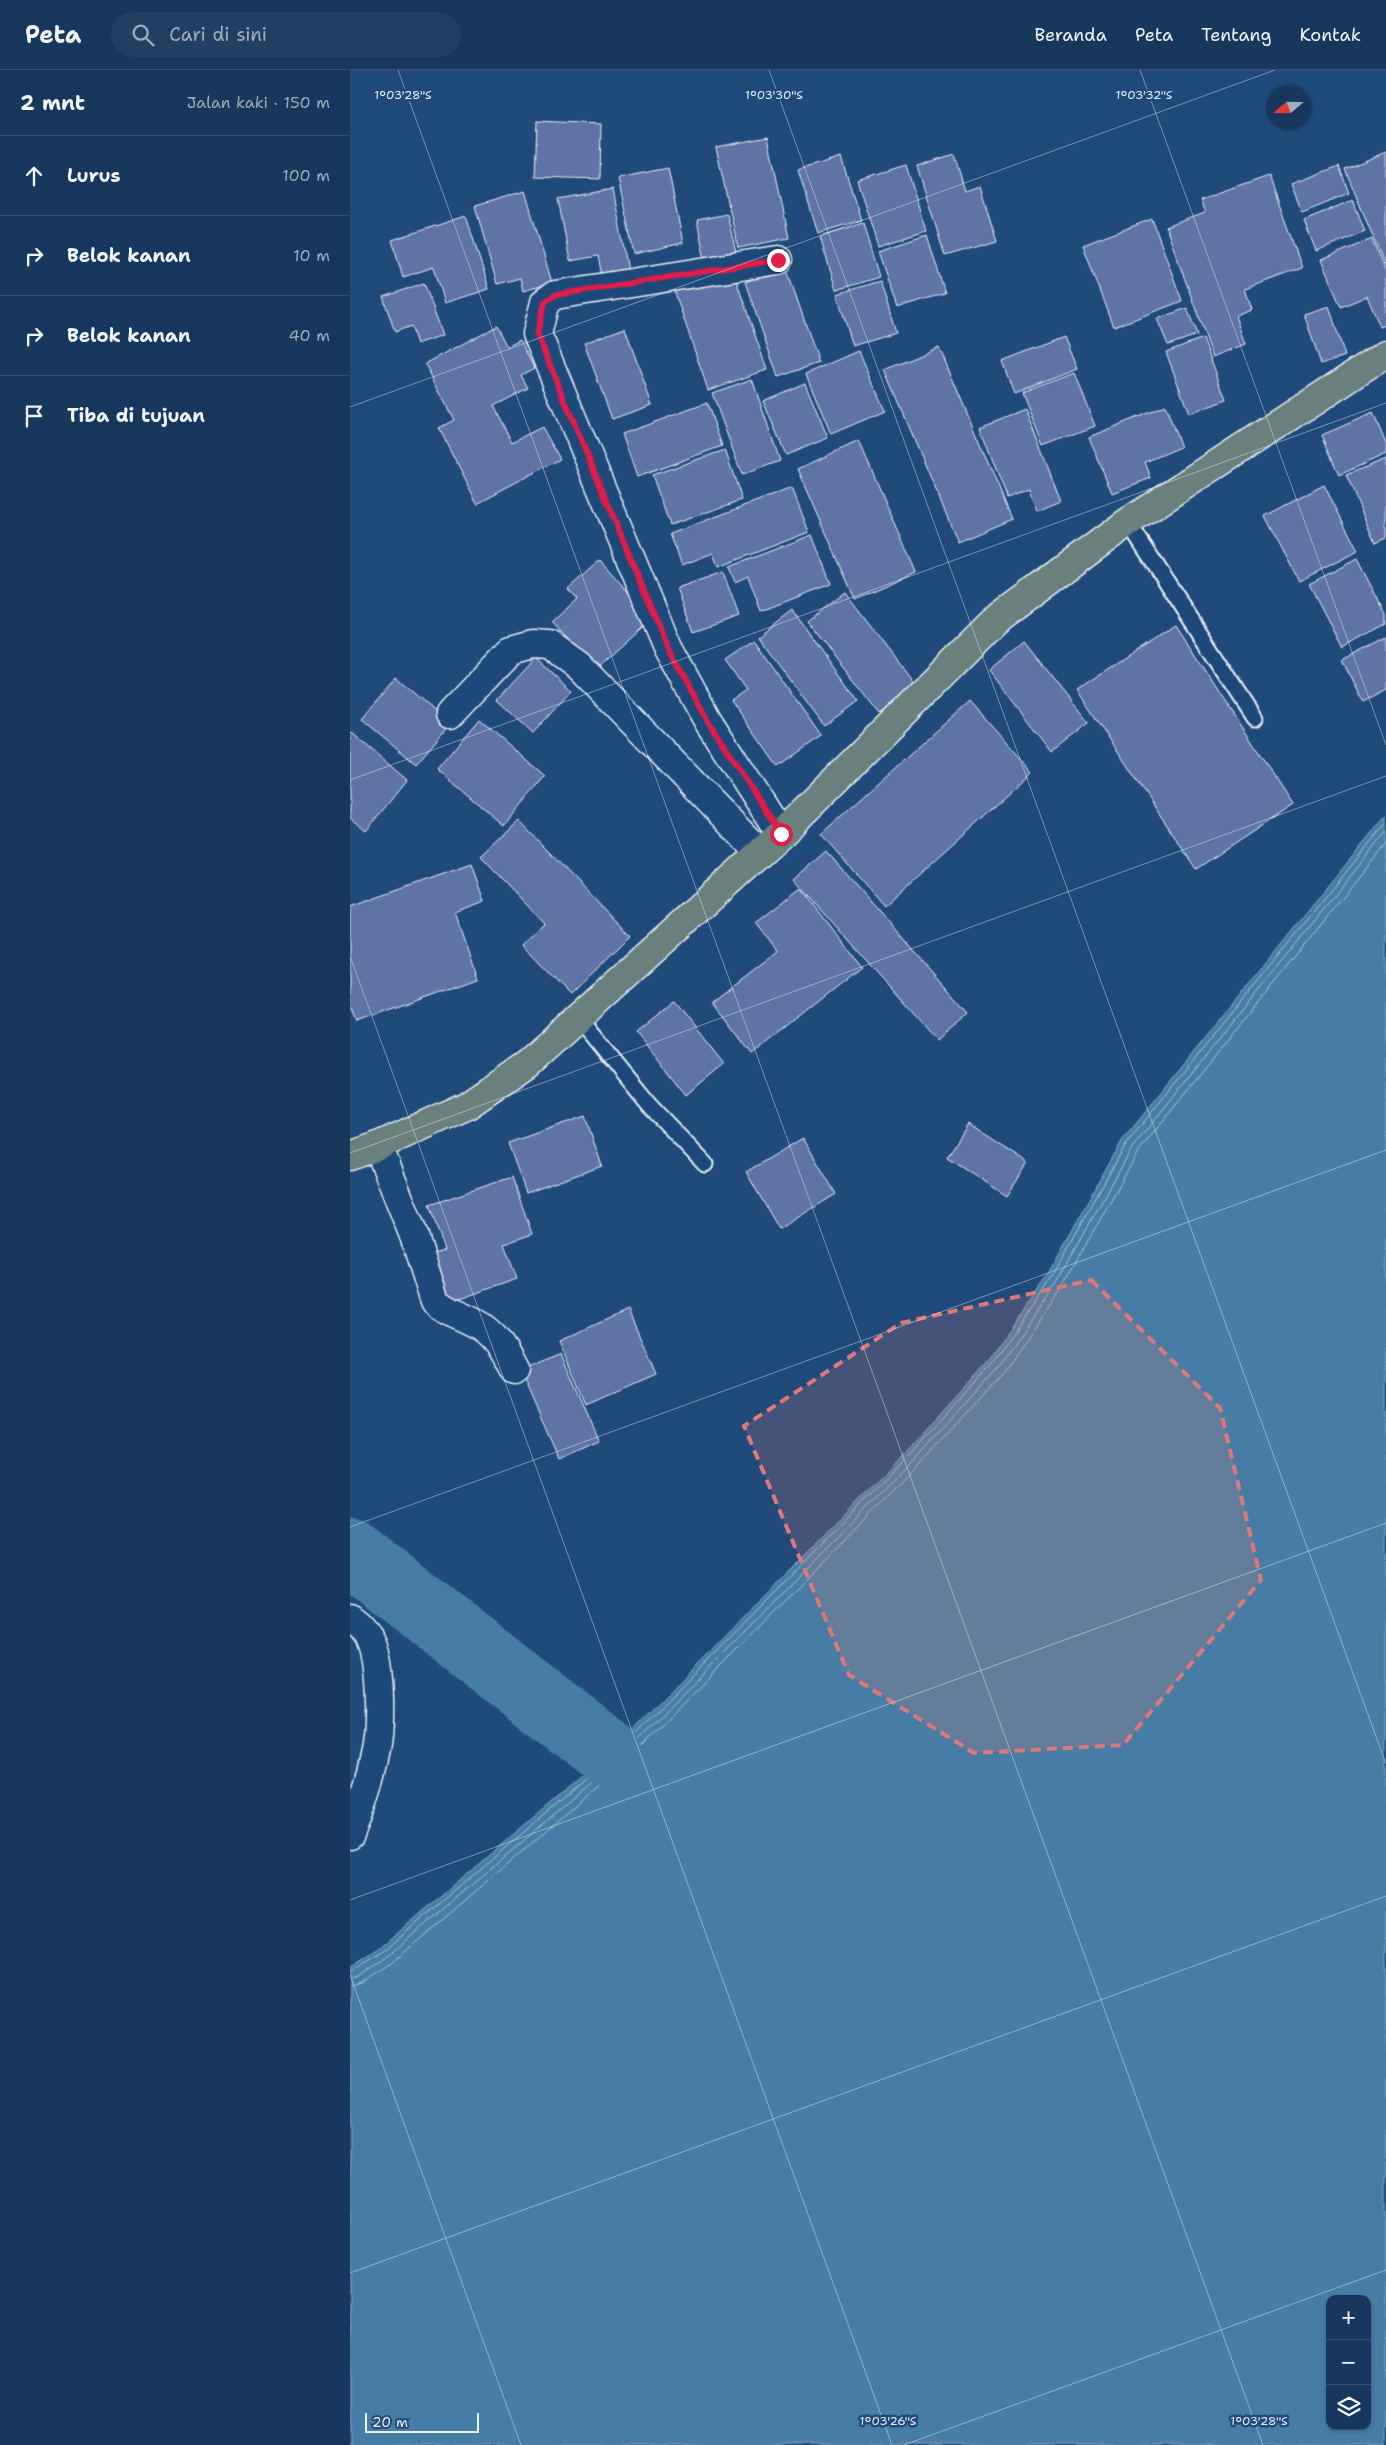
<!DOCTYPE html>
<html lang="id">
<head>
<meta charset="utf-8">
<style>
	:root { --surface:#17385c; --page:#203f62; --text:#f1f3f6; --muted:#9eacbb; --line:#365272 }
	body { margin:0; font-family:"Shantell Sans",sans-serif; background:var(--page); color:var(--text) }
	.controls { position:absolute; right:15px; bottom:15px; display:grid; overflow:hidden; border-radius:10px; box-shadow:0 1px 4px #0004 }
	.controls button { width:45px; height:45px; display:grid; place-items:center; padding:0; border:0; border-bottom:1px solid var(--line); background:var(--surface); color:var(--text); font:25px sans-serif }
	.compass { position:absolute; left:916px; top:15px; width:45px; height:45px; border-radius:50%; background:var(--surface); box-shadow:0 1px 4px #0004; rotate:250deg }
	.scale { position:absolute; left:15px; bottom:12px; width:114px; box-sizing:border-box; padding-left:5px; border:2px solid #e8f1f8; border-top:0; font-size:14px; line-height:18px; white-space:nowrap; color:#e8f1f8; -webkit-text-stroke:4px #1f4a7a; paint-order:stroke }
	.stop { position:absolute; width:15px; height:15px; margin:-11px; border:4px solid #e11d48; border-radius:50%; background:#fff }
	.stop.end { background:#e11d48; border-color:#fff; box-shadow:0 1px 5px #0008 }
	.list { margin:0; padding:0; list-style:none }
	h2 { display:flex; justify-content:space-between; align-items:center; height:65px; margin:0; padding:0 20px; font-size:21px }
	h2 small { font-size:16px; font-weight:400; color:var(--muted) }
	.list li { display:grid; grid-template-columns:32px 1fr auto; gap:15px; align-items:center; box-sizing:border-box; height:80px; padding:0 20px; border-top:1px solid var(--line) }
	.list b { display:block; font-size:19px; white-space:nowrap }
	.list em { font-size:16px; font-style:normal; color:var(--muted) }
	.icon { flex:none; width:28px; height:28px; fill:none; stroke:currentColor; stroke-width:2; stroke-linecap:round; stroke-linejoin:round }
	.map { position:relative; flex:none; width:1036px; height:2375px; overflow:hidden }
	header { display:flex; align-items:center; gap:30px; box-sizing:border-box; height:70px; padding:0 25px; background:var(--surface); border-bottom:1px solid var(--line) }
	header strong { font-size:24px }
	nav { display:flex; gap:28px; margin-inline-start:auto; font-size:18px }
	.search { width:350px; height:45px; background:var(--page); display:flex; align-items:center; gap:12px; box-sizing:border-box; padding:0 18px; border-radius:28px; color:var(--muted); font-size:19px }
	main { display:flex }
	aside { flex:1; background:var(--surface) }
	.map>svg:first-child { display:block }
	.water { fill:#477da4; stroke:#87abc6; fill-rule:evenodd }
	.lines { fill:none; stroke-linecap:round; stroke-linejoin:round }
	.shore { stroke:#a8c3d6; stroke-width:1 }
	.river { stroke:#477da4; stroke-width:68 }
	.building { fill:#5e73a4; stroke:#e8f1f8 }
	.service-casing { stroke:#e8f1f8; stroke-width:19 }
	.minor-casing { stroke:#e8f1f8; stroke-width:31 }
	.trunk-casing { stroke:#e8f1f8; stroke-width:31 }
	.service { stroke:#1f4a7a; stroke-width:15 }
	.minor { stroke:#1f4a7a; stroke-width:28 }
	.trunk { stroke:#6a807c; stroke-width:28 }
	.route { stroke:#e11d48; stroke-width:6 }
	.marked { fill:#dd787b; fill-opacity:0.2; stroke:#dd787b; stroke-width:4; stroke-dasharray:10 6; stroke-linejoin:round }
	.ticks { fill:none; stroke:#e8f1f8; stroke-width:1; stroke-opacity:0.45 }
	.ticks-label { font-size:12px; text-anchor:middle; fill:#e8f1f8; stroke:#1f4a7a; stroke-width:5; stroke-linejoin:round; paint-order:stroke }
</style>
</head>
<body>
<header>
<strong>Peta</strong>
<div class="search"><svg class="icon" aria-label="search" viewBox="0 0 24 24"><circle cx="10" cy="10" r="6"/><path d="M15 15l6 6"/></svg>Cari di sini</div>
<nav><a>Beranda</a><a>Peta</a><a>Tentang</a><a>Kontak</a></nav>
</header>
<main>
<aside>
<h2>2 mnt<small>Jalan kaki · 150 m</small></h2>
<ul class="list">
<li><svg class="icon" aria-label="ahead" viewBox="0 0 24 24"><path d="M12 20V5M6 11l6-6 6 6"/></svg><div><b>Lurus</b></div><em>100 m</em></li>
<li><svg class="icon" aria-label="right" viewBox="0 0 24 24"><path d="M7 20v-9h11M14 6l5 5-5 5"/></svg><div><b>Belok kanan</b></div><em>10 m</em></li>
<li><svg class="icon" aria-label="right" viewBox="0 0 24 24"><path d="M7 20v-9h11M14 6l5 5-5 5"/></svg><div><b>Belok kanan</b></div><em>40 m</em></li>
<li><svg class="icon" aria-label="arrive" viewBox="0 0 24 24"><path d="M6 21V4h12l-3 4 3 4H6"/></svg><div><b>Tiba di tujuan</b></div></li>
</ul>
</aside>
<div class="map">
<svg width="1036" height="2375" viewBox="0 0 1036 2375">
	<rect width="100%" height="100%" fill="#1f4a7a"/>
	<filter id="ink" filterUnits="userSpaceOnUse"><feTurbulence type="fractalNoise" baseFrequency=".02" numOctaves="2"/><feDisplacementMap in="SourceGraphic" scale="10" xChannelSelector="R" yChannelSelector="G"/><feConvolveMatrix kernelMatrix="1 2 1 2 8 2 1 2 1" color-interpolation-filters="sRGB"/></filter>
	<g filter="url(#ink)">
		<!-- water -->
		<path class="water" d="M 1036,745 L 1036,2375 L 0,2375 L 0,1898 L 29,1879 L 259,1683 L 556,1383 L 640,1289 L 696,1207 L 772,1071 ZM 980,2229 L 1017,2229 L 1017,2356 L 980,2356 Z"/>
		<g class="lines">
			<!-- shore -->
			<g class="shore">
				<polyline points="0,1902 33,1882 263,1686 559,1386 643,1292 700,1210 776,1074 1036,753"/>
				<polyline points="0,1909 8,1907 37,1887 267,1691 564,1391 648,1297 706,1213 782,1078 1036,762"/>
				<polyline points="0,1916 12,1913 42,1893 272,1696 569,1396 654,1302 712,1217 788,1082 1036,774"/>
			</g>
			<!-- river -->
			<polyline class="river" points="0,1481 259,1683"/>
		</g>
		<!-- building -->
		<g class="building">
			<polygon points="187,51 251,54 250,109 185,107"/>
			<polygon points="418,67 439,168 388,178 366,77"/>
			<polygon points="1036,82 1036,198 995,99"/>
			<polygon points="604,84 615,121 630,116 647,171 595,186 567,96"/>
			<polygon points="491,87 511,150 468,163 448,100"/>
			<polygon points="556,95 576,161 528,176 507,110"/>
			<polygon points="989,96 999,123 952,142 941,114"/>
			<polygon points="318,98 333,173 284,184 268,108"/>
			<polygon points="919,106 952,198 895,219 902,240 886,246 896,274 863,287 816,157 855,143 850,130"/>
			<polygon points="263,119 278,201 252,206 248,186 220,191 208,129"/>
			<polygon points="175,121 202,213 173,221 170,208 147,214 125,136"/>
			<polygon points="1003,130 1015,161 966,181 954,150"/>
			<polygon points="377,144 386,183 355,190 347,150"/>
			<polygon points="116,146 139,219 95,233 84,197 53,207 42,170"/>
			<polygon points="802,149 832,231 764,257 733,175"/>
			<polygon points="513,153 529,207 486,220 470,166"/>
			<polygon points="577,165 595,223 547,238 528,181"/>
			<polygon points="1022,169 1036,203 1036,255 1030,257 1017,226 991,237 971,190"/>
			<polygon points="436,197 469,293 428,307 395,212"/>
			<polygon points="384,204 417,300 358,320 323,217"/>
			<polygon points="530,211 546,263 503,276 487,224"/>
			<polygon points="74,213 93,265 67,274 61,256 45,262 33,227"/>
			<polygon points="979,236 995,286 971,294 954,244"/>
			<polygon points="837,238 847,265 818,275 807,249"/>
			<polygon points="146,256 157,277 170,270 184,298 171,305 178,318 143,336 162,372 192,357 210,389 127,433 89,358 104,350 75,294"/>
			<polygon points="275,258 302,335 262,349 234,273"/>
			<polygon points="714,267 727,299 664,324 652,291"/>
			<polygon points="853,268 876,330 839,344 816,282"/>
			<polygon points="589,277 662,449 608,472 535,300"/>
			<polygon points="509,281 535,341 481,364 456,304"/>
			<polygon points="724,303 745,356 693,376 672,323"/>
			<polygon points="402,309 430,391 392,405 362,323"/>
			<polygon points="455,313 478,368 436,385 413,331"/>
			<polygon points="357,333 372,376 287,407 272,364"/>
			<polygon points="815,336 831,377 795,392 801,408 762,423 739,367"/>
			<polygon points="675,339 711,431 687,441 679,419 657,428 630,357"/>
			<polygon points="1023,343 1036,374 1036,384 989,405 972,365"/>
			<polygon points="509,371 566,502 505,529 448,399"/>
			<polygon points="375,380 392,430 320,455 302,405"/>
			<polygon points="1036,389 1036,468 1025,473 996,405"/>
			<polygon points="974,415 1008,481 949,511 915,446"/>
			<polygon points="442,418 459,462 368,497 363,483 332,495 320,464"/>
			<polygon points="462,465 481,514 411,541 398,506 385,512 379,497"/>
			<polygon points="1007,489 1036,545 1036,554 992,577 959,514"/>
			<polygon points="250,490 302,549 246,600 202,552 227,529 218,519"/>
			<polygon points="373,502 389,546 343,562 327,518"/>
			<polygon points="495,522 566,615 529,644 457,551"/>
			<polygon points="442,540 508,631 474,656 408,566"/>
			<polygon points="826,555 943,735 846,799 727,620"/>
			<polygon points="1036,567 1036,620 1013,632 992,590"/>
			<polygon points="404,570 471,666 428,697 381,630 396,620 375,590"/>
			<polygon points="674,571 739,653 702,682 639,600"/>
			<polygon points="186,588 221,621 183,663 147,630"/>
			<polygon points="46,608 100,654 66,694 12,649"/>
			<polygon points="620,631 683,702 534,836 471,764"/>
			<polygon points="129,649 195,706 154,756 87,699"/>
			<polygon points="2,663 57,710 16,761 0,748 0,665"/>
			<polygon points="169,751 280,866 220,925 171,875 194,853 131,787"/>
			<polygon points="476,781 618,942 587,970 444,809"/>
			<polygon points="122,794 135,831 105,842 128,908 7,951 0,932 0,837"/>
			<polygon points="451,818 512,897 402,984 362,932 428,881 406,853"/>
			<polygon points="324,931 374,994 336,1025 286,962"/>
			<polygon points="235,1046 252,1096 176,1123 158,1073"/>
			<polygon points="618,1054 678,1093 657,1126 597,1087"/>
			<polygon points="453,1068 486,1124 429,1159 396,1102"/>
			<polygon points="162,1107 182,1164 154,1174 167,1209 101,1232 84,1183 95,1180 79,1135"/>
			<polygon points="278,1240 306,1304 236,1335 209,1271"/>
			<polygon points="211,1284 249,1371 209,1389 170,1301"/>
		</g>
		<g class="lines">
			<!-- service casing -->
			<g class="service-casing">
				<g id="service">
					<polyline points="778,452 905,648"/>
					<polyline points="229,949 299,1035 355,1094"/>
				</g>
			</g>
			<!-- minor casing -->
			<g class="minor-casing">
				<g id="minor">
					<polyline points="428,190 205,225 195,232 187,264 318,578 358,651 431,764"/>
					<polyline points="100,644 161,580 183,574 200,575 229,596 409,782"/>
					<path d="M 28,1076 L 64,1166 L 85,1231 C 97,1243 111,1245 125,1253 C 146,1264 154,1281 164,1300"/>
					<path d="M 0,1548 C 10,1555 20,1566 23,1578 C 30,1602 31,1657 26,1681 C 20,1710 11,1738 0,1765"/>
				</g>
			</g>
			<!-- trunk casing -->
			<g class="trunk-casing">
				<polyline id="trunk" points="0,1086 28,1076 116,1036 178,993 431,764 646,550 778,452 1036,284"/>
			</g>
			<!-- service -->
			<use href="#service" class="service"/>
			<!-- minor -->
			<use href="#minor" class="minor"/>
			<!-- trunk -->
			<use href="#trunk" class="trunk"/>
		</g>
	</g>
	<g class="lines" filter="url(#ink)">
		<!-- route -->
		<polyline class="route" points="428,190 205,225 195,232 187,264 318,578 358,651 431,764"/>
	</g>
	<!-- marked area -->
	<path class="marked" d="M 741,1210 L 870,1338 L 911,1510 L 773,1675 L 624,1683 L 499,1605 L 394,1356 L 551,1253 Z"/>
	<!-- ticks -->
	<path class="ticks" d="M 48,0 L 913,2375M 419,0 L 1036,1694M 790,0 L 1036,675M 0,337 L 925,0M 0,710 L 1036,333M 0,886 L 542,2375M 0,1083 L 1036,706M 0,1457 L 1036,1080M 0,1830 L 1036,1453M 0,1905 L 171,2375M 0,2203 L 1036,1826M 554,2375 L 1036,2200"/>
	<g class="ticks-label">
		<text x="53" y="29">1°03'28"S</text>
		<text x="424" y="29">1°03'30"S</text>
		<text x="794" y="29">1°03'32"S</text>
		<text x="538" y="2355">1°03'26"S</text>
		<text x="909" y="2355">1°03'28"S</text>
	</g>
</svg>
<div class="controls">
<button>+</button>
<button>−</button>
<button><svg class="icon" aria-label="layers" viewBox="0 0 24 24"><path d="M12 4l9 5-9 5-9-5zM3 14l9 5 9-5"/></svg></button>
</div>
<svg class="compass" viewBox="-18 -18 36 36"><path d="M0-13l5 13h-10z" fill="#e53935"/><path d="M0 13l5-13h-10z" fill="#9eacbb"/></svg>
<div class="scale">20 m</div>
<div class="stop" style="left:431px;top:764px"></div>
<div class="stop end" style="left:428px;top:190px"></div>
</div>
</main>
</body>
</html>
